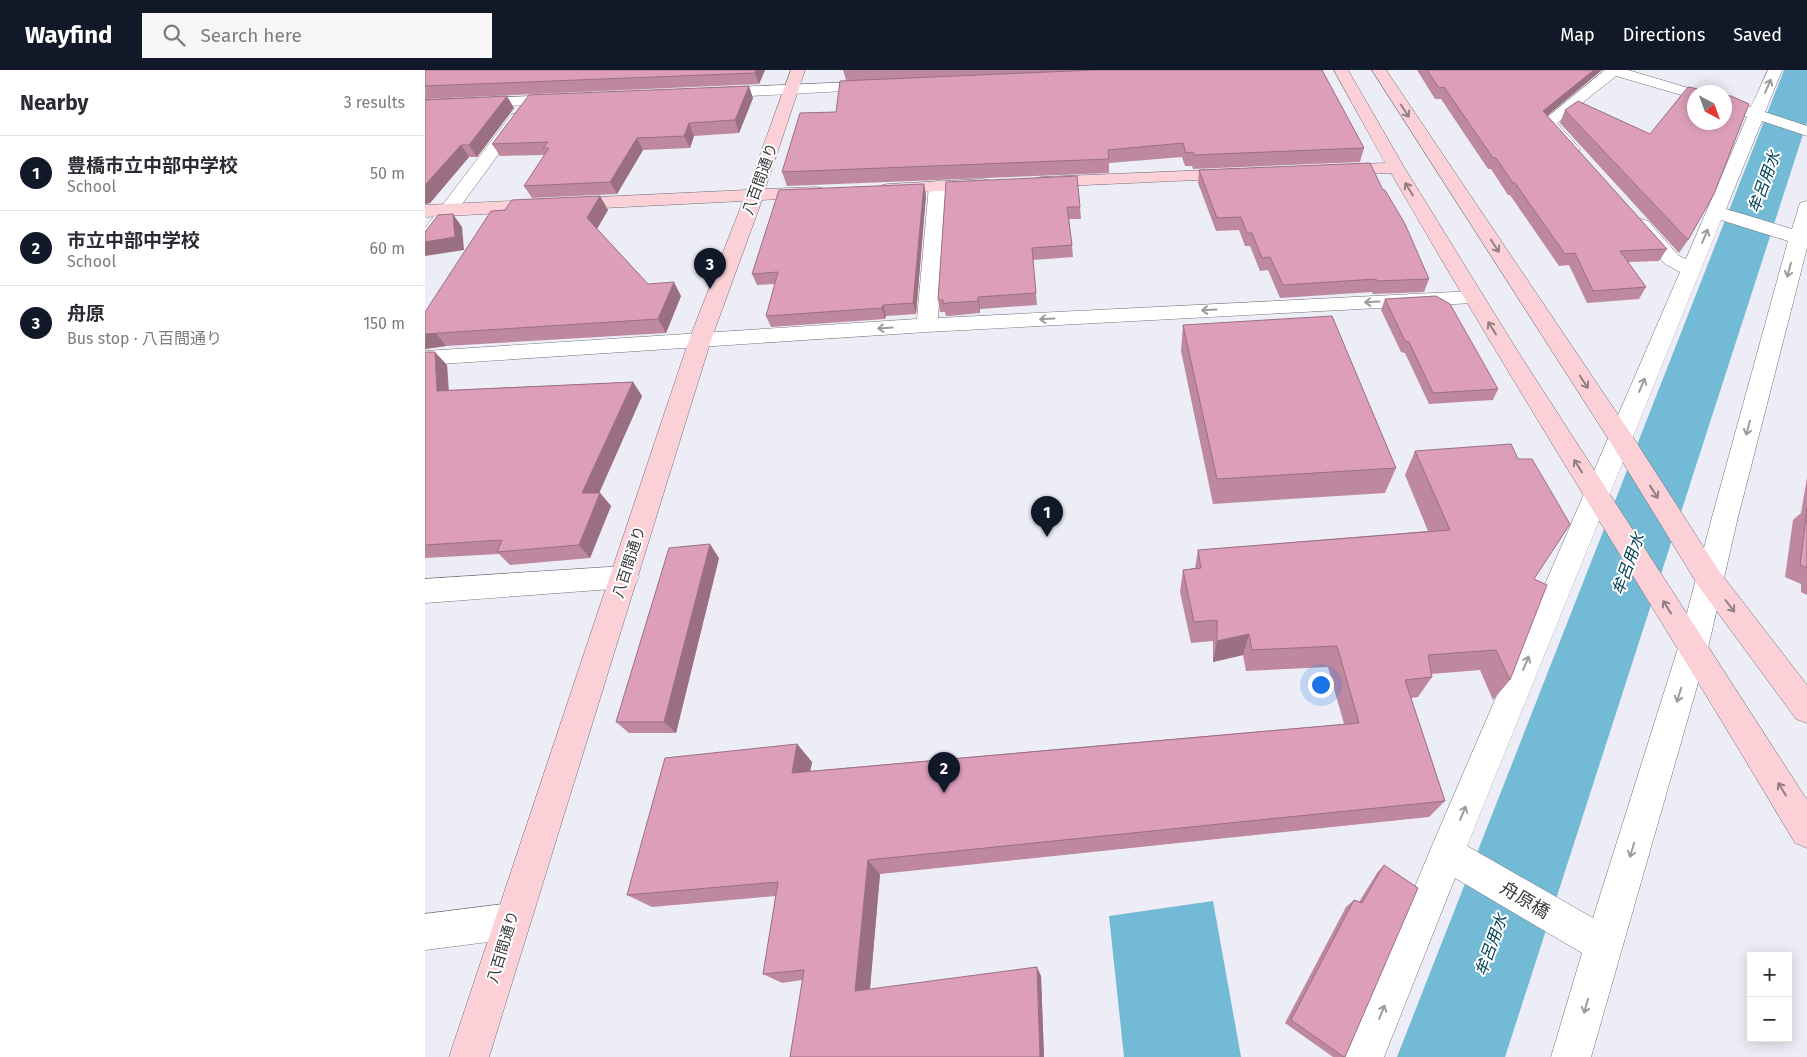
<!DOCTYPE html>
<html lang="en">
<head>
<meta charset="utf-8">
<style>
	:root { --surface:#fff; --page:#f7f7f7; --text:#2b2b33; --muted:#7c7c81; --line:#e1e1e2; --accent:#111827 }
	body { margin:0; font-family:"Fira Sans","Noto Sans JP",sans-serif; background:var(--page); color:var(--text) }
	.controls { position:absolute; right:15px; bottom:15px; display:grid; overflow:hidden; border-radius:0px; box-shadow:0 2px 12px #0003 }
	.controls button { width:45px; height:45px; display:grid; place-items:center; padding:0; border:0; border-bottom:1px solid var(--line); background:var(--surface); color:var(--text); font:25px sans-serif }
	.compass { position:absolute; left:1262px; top:15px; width:45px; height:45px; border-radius:50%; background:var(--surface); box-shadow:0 2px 12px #0003; rotate:139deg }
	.you { position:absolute; left:895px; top:614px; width:18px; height:18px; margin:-12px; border:4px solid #fff; border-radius:50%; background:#1a73e8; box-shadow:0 0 0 8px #1a73e833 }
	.badge { display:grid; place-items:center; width:32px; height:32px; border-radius:50%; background:var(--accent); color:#fff; font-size:16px; font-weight:700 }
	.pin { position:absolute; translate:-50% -41px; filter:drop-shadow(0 1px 2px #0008) }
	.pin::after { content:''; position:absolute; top:26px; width:18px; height:15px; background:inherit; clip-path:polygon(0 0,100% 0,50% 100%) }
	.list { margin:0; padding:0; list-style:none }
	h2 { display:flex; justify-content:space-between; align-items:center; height:65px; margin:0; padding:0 20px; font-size:21px }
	h2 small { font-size:16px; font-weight:400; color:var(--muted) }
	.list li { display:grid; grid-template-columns:32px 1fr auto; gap:15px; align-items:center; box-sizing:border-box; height:75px; padding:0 20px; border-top:1px solid var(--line) }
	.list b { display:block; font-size:19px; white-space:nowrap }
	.list p { margin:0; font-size:16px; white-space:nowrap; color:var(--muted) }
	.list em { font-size:16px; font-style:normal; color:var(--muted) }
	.icon { flex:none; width:28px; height:28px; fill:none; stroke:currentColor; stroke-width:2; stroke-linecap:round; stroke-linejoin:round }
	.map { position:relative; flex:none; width:1382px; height:987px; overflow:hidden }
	header { display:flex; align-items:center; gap:30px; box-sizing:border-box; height:70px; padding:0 25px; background:var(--accent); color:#fff }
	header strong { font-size:24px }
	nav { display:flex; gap:28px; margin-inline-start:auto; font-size:18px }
	.search { width:350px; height:45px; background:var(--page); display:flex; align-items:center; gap:12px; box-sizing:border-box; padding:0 18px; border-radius:0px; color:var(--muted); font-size:19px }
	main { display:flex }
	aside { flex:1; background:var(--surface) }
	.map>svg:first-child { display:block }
	.water { fill:#73bad7 }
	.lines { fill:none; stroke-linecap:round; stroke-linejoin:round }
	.river { fill:#73bad7; fill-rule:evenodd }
	.street-casing { stroke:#707078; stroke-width:1 }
	.secondary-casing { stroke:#707078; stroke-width:1 }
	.street { fill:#fff; fill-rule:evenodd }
	.secondary { fill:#fbd1d7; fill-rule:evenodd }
	.wall { fill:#be889f }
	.shaded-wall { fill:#9b6f82 }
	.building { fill:#dd9eb9; stroke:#9b6f82 }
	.oneway { stroke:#9c9c9e }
	.oneway2 { stroke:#907e82 }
	.labels { text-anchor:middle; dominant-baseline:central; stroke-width:4; stroke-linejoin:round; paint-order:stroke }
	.street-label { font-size:15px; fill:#393a3d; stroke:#fff }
	.water-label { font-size:16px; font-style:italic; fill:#004054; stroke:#fff }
	.near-street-label { font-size:18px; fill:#393a3d; stroke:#fff }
</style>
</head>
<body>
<header>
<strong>Wayfind</strong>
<div class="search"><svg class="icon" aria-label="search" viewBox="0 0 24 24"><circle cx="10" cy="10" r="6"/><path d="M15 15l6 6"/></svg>Search here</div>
<nav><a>Map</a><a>Directions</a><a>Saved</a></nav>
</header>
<main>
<aside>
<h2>Nearby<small>3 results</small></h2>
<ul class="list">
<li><span class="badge">1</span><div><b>豊橋市立中部中学校</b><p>School</p></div><em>50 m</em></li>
<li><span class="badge">2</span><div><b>市立中部中学校</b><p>School</p></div><em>60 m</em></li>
<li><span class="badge">3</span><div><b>舟原</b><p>Bus stop · 八百間通り</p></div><em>150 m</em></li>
</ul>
</aside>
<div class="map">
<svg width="1382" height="987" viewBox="0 0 1382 987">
	<rect width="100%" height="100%" fill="#ecedf6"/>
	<!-- water -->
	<polygon class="water" points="788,831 816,987 699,987 684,846"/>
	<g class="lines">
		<!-- river -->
		<polygon class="river" points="1359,0 1382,0 1382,52 1080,987 972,987"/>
		<!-- street casing -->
		<g class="street-casing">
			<g id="street">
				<polygon points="1180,0 1203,0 1277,22 1270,22 1270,29 1191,6 1132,53 1155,79 1153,83 1141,83 1115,53"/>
				<path d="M 1343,0 L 1357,0 L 1340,42 L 1382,56 L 1382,66 L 1337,51 L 1301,139 L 1367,159 L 1375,133 L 1382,131 L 1382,178 L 1312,451 L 1283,578 L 1166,987 L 1126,987 L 1157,883 L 1030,808 L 959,987 L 919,987 L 1009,771 L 1255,202 L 1240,194 L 1207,155 L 1209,151 L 1216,149 L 1223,151 L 1254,186 L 1261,189 L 1322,47 L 1300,39 L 1300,29 L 1326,37 ZM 1296,150 L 1363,171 L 1286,451 L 1253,578 L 1168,848 L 1042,776 Z"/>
				<polygon points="452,11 457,13 460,16 457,19 288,28 283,26 280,23 283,20 288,18"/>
				<polygon points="138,25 144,27 146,30 144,33 0,40 0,30"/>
				<polygon points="92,43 98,45 100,48 7,175 0,177 0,158 86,45"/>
				<polygon points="513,111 519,112 522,116 513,248 1048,221 1055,223 1058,227 1055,231 1048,233 502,262 0,295 0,281 492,249 504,116 507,112"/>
				<polygon points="200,496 210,499 214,507 210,515 200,518 0,533 0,509"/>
				<polygon points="86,833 99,838 104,851 99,864 86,869 0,880 0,844"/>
			</g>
		</g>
		<!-- secondary casing -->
		<g class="secondary-casing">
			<g id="secondary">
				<polygon points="366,0 380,0 340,119 391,117 397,118 400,122 397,126 391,127 337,130 286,270 64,987 24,987 264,270 318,131 0,147 0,135 322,120"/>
				<path d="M 909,0 L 923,0 L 979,97 L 1095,285 L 1382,730 L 1382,778 L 1370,773 C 1237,549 1096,329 966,103 L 911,105 L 905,104 L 902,100 L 905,96 L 911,95 L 960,93 Z"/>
				<polygon points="947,0 961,0 1204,361 1294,501 1382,615 1382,653 1371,649 1274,517 1186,373"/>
				<polygon points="810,99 816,100 819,104 816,108 616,117 610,116 607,112 610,108 616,107"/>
				<polygon points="558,109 564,110 567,114 564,118 463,124 457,123 454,119 457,115 463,114"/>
			</g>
		</g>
		<!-- street -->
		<use href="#street" class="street"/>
		<!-- secondary -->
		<use href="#secondary" class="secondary"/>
	</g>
	<!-- wall -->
	<g class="wall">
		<polygon points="0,0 340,0 334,14 0,29"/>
		<polygon points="418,0 897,0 939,78 935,92 768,99 767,96 760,96 757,87 684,93 684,103 362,116 357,102 411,42 421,10"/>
		<polygon points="992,0 1177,0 1122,46 1242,179 1234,191 1203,192 1221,217 1214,229 1162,233 1144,195 1134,196 1085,125 1083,125 1066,99 1063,99 1016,29 1010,29"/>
		<polygon points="328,28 314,63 269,66 265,78 218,80 192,124 107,128 99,116 120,85 75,86 67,74"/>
		<polygon points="0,30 89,38 52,87 44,87 5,133 0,134"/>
		<polygon points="1140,40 1263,170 1254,183 1135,53"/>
		<polygon points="774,100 958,120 1004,209 999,222 948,224 947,222 855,228 843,200 835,201 825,176 820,176 814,160 791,161 773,113"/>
		<polygon points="521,112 655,137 656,149 644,149 647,175 648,187 608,190 612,235 555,239 555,243 524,246 521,246 520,242 515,242 513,230"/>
		<polygon points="501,125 491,244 461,246 460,249 346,257 341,246 350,214 332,215 327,204"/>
		<polygon points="175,126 183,140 172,159 223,214 256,226 241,263 21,276 0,279 0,242 80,140"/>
		<polygon points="960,229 1073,319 1068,330 1004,334 980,283 976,282 956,240"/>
		<polygon points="758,255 971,398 960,423 788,434 756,281"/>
		<polygon points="0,282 22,295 24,320 208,312 217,326 174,423 175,423 186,436 165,488 85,495 74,484 0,488"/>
		<polygon points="990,381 1109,509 1085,610 1068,630 1055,600 1006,604 1007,607 993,627 986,628 1020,731 1004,747 455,804 445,919 616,906 619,987 377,910 357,913 338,904 351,826 227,837 202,825 372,674 387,692 385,701 919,654 903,597 821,601 818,585 788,592 788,571 766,573 755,522 758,500 770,498 773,480 1003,461 980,405"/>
		<polygon points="1382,408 1382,525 1376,522 1376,514 1360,507 1368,450 1376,443"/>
		<polygon points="294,488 251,663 204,663 191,652"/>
		<polygon points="959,795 920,987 908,987 860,953 921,837 929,830 934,832 952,803"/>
	</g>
	<!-- shaded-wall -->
	<g class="shaded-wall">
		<polygon points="331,0 340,0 334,14 330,3"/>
		<polygon points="1169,0 1177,0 1113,53 1118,41"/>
		<polygon points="324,16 328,28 314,63 310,50"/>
		<polygon points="82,26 89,38 52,87 44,75"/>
		<polygon points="264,53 269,66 265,78 259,66"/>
		<polygon points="212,68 218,80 192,124 185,112"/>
		<polygon points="36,75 44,87 5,133 0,134 0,115"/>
		<polygon points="499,114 501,125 491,244 488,233"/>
		<polygon points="175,126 183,140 170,162 162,148"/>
		<polygon points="28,144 37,157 39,180 0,186 0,172"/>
		<polygon points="249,212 256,226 241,263 233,249"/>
		<polygon points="553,227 555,239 555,243 553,231"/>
		<polygon points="458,235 461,246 460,249 457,238"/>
		<polygon points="10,262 21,276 0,279 0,264"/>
		<polygon points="10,282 22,295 24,335 12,321"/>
		<polygon points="208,312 217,326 168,437 157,423"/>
		<polygon points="175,423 186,436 165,488 154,475"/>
		<polygon points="285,474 294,488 251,663 239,652"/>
		<polygon points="824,564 818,585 788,592 792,571"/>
		<polygon points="372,674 387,692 382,719 367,703"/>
		<polygon points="443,790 455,804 444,929 430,921"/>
		<polygon points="612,897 616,906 619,987 615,987"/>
	</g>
	<!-- building -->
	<g class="building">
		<polygon points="0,0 331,0 330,3 0,16"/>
		<polygon points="669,0 897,0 939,78 769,85 768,82 761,83 758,73 683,80 684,89 357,102 375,43 411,42 415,11"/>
		<polygon points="1002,0 1169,0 1118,41 1242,179 1195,181 1221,217 1168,221 1150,183 1140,184 1090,113 1088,113 1071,88 1068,88 1019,17 1014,18"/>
		<polygon points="324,16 310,50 264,53 259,66 212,68 185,112 99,116 124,78 118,78 123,72 67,74 104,25"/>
		<polygon points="1263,17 1289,22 1270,22 1270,52 1300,52 1300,25 1306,26 1324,34 1289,124 1263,170 1140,40 1153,31 1225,64"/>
		<polygon points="82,26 44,75 36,75 0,115 0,30"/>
		<polygon points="945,93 958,120 960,120 980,154 1004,209 952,211 951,209 858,215 845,187 837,188 827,163 822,163 816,147 792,148 774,100"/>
		<polygon points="652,106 655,137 642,137 647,175 607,178 611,223 553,227 553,231 521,233 518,234 518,230 513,230 521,112"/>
		<polygon points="499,114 488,233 458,235 457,238 341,246 353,202 327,204 354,120"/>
		<polygon points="175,126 162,148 223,214 249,212 233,249 0,264 0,242 66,141 80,140 87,130"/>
		<polygon points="28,144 30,167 0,172 0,162 13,145"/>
		<polygon points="1011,226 1025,234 1073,319 1008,323 984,272 980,271 960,229"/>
		<polygon points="907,246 971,398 792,409 758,255"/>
		<polygon points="0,282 10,282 12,321 208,312 157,423 175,423 154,475 72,482 77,470 0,475"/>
		<polygon points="1086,374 1093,389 1107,389 1145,454 1109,509 1122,515 1085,610 1071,580 1003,585 1007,607 980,610 1020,731 443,790 430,921 612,897 615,987 365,987 379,900 338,904 353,812 202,825 240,688 372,674 367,703 934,653 912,576 827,580 824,564 792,571 792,550 769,552 758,500 776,498 773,480 1025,460 990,381"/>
		<polygon points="1382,438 1382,498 1375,495"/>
		<polygon points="285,474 239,652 191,652 244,478"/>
		<polygon points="959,795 993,818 920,987 919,987 866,950 929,830 937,833"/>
	</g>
	<!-- one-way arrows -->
	<defs><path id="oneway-shaft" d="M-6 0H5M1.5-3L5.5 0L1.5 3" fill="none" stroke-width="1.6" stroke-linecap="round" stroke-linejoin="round" transform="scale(1.25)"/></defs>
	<g class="oneway">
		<use href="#oneway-shaft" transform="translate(1343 16) rotate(-66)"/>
		<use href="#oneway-shaft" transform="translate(1280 166) rotate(-67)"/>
		<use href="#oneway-shaft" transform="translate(1364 200) rotate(105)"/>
		<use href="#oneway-shaft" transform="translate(947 232) rotate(177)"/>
		<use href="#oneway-shaft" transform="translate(784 240) rotate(177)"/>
		<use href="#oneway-shaft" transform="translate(622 249) rotate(177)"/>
		<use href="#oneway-shaft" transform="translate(460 258) rotate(176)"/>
		<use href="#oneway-shaft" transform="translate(1217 315) rotate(-67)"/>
		<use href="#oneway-shaft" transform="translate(1323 358) rotate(105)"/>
		<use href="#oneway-shaft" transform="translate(1101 593) rotate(-67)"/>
		<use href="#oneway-shaft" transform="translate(1254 625) rotate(107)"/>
		<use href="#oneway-shaft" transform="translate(1038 743) rotate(-67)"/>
		<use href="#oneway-shaft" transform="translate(1207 780) rotate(107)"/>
		<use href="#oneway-shaft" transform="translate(1161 936) rotate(106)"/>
		<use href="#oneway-shaft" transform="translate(957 942) rotate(-68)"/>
	</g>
	<g class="oneway2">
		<use href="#oneway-shaft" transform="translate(980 41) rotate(57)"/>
		<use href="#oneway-shaft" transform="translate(984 119) rotate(-121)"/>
		<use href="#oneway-shaft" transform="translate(1070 176) rotate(57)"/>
		<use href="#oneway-shaft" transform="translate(1067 258) rotate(-122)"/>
		<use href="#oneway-shaft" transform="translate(1159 312) rotate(57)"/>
		<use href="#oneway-shaft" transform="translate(1153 396) rotate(-122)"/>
		<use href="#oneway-shaft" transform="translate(1229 422) rotate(58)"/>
		<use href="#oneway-shaft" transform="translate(1305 536) rotate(53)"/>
		<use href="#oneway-shaft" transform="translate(1242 537) rotate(-122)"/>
		<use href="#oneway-shaft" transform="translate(1357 719) rotate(-121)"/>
	</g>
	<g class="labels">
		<!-- street labels -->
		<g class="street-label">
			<text transform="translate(335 109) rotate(-70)">八百間通り</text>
			<text transform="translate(204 492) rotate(-72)">八百間通り</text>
			<text transform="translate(78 877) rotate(-73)">八百間通り</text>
		</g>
		<!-- water labels -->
		<g class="water-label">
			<text transform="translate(1339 112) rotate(-70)">牟呂用水</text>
			<text transform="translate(1203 494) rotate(-70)">牟呂用水</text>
			<text transform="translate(1066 875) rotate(-70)">牟呂用水</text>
		</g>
		<!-- near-street labels -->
		<g class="near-street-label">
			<text transform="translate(1100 830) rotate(31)">舟原橋</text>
		</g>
	</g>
</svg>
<div class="controls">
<button>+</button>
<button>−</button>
</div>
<svg class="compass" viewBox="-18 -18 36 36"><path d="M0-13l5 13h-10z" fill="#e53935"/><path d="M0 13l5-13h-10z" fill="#7c7c81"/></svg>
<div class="you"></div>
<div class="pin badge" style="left:622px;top:467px">1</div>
<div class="pin badge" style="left:519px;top:723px">2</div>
<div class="pin badge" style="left:285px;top:219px">3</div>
</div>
</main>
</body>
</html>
